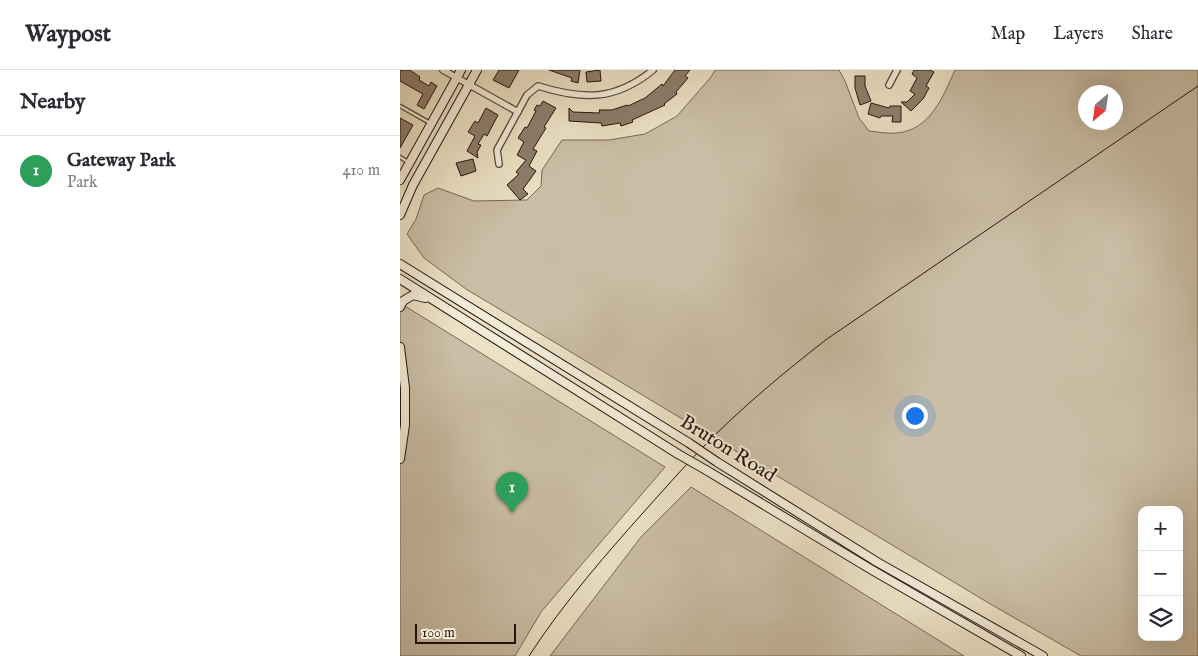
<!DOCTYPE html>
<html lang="en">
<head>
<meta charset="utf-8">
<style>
	:root { --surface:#fff; --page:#f2f2f3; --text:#2b2b33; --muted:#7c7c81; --line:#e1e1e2; --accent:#2563eb }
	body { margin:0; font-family:"IM FELL English",serif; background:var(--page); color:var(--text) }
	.controls { position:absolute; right:15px; bottom:15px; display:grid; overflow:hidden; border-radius:10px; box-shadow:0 5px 20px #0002 }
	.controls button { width:45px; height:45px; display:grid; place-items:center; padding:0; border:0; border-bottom:1px solid var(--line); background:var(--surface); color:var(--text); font:25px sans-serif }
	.compass { position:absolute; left:678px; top:15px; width:45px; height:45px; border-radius:50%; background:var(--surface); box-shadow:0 5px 20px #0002; rotate:209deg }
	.scale { position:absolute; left:15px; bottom:12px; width:101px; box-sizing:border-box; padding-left:5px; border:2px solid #27130c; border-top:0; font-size:14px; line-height:18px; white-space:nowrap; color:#27130c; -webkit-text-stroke:4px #f2ecd9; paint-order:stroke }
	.you { position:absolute; left:514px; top:345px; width:18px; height:18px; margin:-12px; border:4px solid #fff; border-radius:50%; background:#1a73e8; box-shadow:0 0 0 8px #1a73e833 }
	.badge { display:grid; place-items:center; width:32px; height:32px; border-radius:50%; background:var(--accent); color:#fff; font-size:16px; font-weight:700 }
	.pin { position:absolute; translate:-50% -41px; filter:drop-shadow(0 1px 2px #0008) }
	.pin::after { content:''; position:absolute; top:26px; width:18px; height:15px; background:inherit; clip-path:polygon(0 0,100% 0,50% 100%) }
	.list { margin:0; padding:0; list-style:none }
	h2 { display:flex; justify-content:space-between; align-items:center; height:65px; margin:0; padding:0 20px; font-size:21px }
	h2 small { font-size:16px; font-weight:400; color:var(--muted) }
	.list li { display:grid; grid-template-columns:32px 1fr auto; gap:15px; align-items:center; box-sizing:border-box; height:70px; padding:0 20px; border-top:1px solid var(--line) }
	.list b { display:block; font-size:19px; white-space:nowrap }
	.list p { margin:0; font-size:16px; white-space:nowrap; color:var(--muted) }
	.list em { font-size:16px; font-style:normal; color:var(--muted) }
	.icon { flex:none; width:28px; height:28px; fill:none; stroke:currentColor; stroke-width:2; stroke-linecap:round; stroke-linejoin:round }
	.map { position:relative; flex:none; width:798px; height:586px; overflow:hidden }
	header { display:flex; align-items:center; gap:30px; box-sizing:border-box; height:70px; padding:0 25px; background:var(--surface); border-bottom:1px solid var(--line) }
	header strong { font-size:24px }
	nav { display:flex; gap:28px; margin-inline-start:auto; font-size:18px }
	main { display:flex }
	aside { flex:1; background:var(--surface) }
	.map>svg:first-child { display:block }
	.green { fill:#cabea6; stroke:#786859; fill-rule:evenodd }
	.building { fill:#8d7e6c; stroke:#27130c }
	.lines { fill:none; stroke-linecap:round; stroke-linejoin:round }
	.lane-casing { stroke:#58463a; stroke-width:5 }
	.street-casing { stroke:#58463a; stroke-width:8 }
	.secondary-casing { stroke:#27130c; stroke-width:10 }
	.lane { stroke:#f2ecd9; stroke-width:2.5 }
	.street { stroke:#f2ecd9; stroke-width:5.5 }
	.secondary { stroke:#f2ecd9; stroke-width:8 }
	.tram { stroke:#27130c; stroke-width:1 }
	.secondary-bridge-casing { stroke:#27130c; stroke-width:10; stroke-linecap:butt }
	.secondary-bridge { stroke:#f2ecd9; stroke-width:8 }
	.labels { text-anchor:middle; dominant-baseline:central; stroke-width:4; stroke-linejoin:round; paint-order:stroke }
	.street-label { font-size:20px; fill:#27130c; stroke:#f2ecd9 }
</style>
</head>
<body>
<header>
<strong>Waypost</strong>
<nav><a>Map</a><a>Layers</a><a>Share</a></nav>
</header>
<main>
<aside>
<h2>Nearby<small></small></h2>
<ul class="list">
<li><span class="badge" style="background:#2e9e5b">1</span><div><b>Gateway Park</b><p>Park</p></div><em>410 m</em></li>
</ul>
</aside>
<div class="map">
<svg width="798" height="586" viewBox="0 0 798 586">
	<rect width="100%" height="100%" fill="#ebe1c5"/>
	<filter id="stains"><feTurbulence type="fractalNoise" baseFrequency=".004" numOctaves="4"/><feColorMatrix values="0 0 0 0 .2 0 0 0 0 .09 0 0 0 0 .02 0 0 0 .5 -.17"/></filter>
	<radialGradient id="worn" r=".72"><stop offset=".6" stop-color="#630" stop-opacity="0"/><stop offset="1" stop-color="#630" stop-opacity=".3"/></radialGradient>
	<!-- green -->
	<g class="green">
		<path d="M 315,0 L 439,0 L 445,11 L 459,48 L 469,61 C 478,62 488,64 497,63 C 530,60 543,27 555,0 L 798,0 L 798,586 L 681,586 L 592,535 L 66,219 L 24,188 L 7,164 L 16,149 L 24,125 L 38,118 L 74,131 L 127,130 L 141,116 L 142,100 L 162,70 L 209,70 L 245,64 L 277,46 L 311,7 ZM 716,22 L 716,52 L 686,52 L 686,22 ZM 742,440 L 779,440 L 779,567 L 742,567 Z"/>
		<polygon points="0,233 265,397 141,542 115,586 0,586"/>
		<polygon points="291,417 564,586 150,586 241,467"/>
	</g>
	<!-- building -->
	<g class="building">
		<polygon points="0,0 10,0 20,7 19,10 29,16 31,12 37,16 24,39 17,35 23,24 0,11"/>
		<polygon points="99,0 119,0 109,18 93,10"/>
		<polygon points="149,0 180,0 178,13 171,11 172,8"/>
		<polygon points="200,0 201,11 187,12 186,2"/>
		<polygon points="275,0 290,0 285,6 288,8 276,22 277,24 264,34 265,35 232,50 233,52 221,56 220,53 202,56 201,53 169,51 169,38 173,42 200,43 199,40 212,40 227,35 228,36 245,28 262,14 263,16"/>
		<polygon points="514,0 530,0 534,2 526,16 529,18 523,29 511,41 501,32 507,32 515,24 510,21 517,8 512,4"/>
		<polygon points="455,6 465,6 465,16 471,31 460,35 455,18"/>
		<polygon points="143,31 156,38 144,57 146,58 133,79 137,81 129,96 136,101 123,119 128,124 120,130 107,115 119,104 116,102 126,90 117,85 124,72 118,68 125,57 127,58 136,41 134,40 137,35 140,36"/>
		<polygon points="471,33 489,38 490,36 501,36 501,52 492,52 493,46 481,46 480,48 468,44"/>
		<polygon points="86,38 98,45 87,66 84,64 78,74 81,75 77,82 78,88 67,81 75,66 68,62 75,51 78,53"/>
		<polygon points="0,48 13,55 0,78"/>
		<polygon points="73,89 76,101 61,106 56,93"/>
	</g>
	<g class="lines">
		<!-- lane casing -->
		<g class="lane-casing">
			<g id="lane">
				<polyline points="0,36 30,53"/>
				<polyline points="0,87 8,92"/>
			</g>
		</g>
		<!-- street casing -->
		<g class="street-casing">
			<g id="street">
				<polyline points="43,0 118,42"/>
				<polyline points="489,15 497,0"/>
				<path d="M 99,94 L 97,80 L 127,25 L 138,16 C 183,30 215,31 253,0"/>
			</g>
		</g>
		<!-- secondary casing -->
		<g class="secondary-casing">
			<g id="secondary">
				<polyline points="0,110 61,0"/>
				<polyline points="0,145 13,115 77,0"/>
				<polyline points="0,194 289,373"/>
				<polyline points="0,209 278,384"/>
				<polyline points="0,237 3,231 13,225 25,228"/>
				<polyline points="0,277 5,318 5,355 0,389"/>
				<polyline points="317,392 477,492 643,586"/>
				<polyline points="306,400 472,500 621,586"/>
			</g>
		</g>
		<!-- lane -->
		<use href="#lane" class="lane"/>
		<!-- street -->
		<use href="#street" class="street"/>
		<!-- secondary -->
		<use href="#secondary" class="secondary"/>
		<!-- tram -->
		<path class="tram" d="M 129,586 C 164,532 207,483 250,435 C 267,416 284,397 301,379 C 340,339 383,303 427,269 L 798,16"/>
		<!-- secondary-bridge casing -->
		<g class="secondary-bridge-casing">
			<g id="secondary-bridge">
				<polyline points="289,373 317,392"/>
				<polyline points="278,384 306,400"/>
			</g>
		</g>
		<!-- secondary-bridge -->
		<use href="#secondary-bridge" class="secondary-bridge"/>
	</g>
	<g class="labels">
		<!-- street labels -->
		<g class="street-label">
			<text transform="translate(328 379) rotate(32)">Bruton Road</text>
		</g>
	</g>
	<rect width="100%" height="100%" filter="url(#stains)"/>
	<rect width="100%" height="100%" fill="url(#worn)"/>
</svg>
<div class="controls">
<button>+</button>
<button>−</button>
<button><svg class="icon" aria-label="layers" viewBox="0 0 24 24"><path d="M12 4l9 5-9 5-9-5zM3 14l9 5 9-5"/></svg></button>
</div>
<svg class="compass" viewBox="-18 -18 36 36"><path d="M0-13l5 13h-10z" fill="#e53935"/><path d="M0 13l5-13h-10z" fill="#7c7c81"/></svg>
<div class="scale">100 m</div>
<div class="you"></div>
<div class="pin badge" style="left:112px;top:443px;background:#2e9e5b">1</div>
</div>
</main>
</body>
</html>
